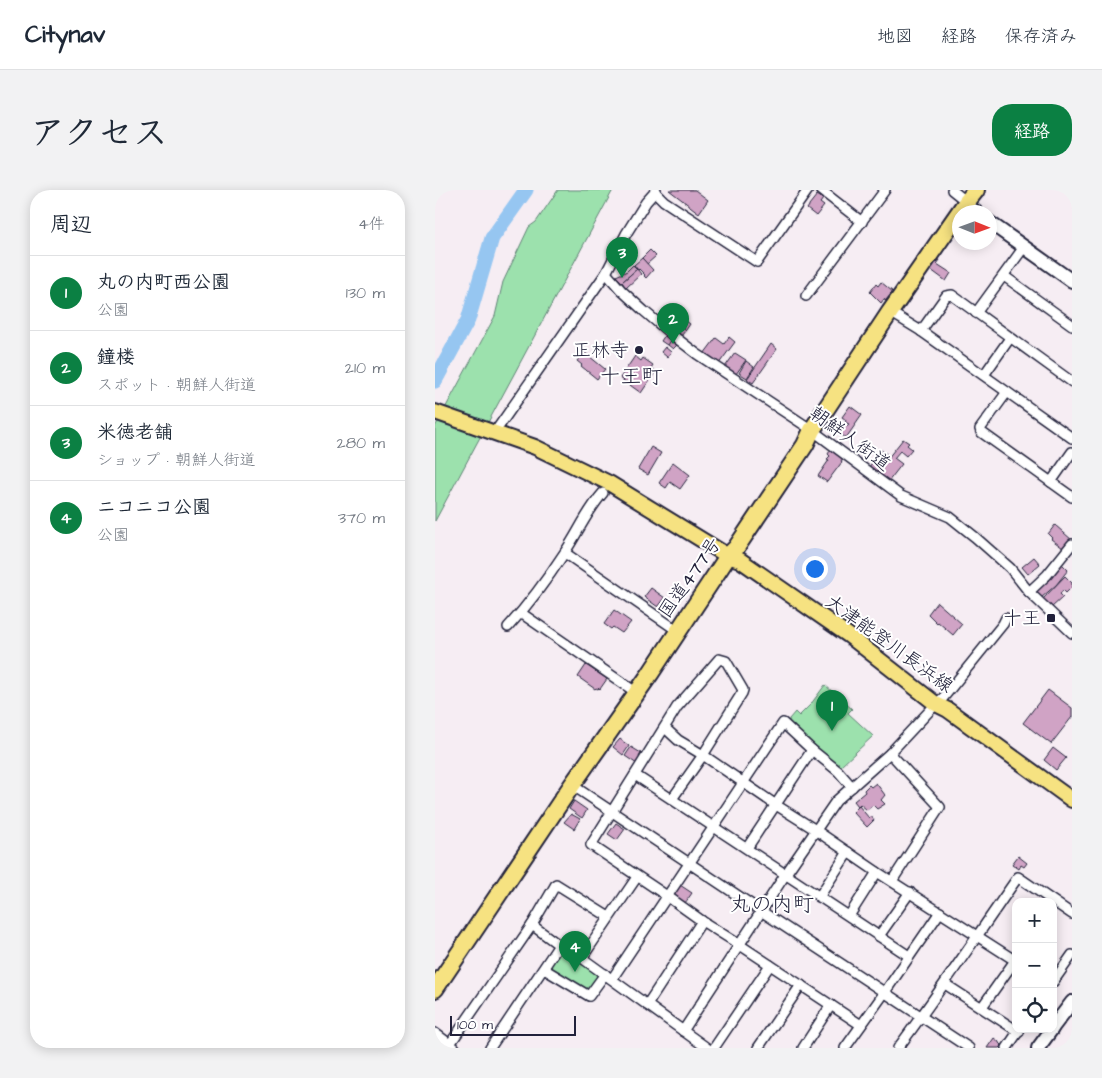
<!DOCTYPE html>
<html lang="ja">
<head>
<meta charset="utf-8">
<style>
	:root { --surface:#fff; --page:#f2f2f3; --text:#1f2937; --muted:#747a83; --line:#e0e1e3; --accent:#0b8043 }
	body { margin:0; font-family:"Architects Daughter","Klee One",sans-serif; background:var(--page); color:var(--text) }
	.controls { position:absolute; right:15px; bottom:15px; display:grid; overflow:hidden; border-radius:10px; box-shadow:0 2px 12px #0003 }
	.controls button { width:45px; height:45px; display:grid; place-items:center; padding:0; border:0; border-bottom:1px solid var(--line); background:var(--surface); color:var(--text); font:25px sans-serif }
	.compass { position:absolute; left:517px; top:15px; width:45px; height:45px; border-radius:50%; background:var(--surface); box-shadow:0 2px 12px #0003; rotate:91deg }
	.scale { position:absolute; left:15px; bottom:12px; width:126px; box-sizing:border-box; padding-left:5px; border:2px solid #22223b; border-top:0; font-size:14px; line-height:18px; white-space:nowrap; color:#22223b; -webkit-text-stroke:4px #fff; paint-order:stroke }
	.you { position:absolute; left:379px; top:378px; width:18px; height:18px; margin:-12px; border:4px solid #fff; border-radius:50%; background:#1a73e8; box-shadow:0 0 0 8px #1a73e833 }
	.badge { display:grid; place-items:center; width:32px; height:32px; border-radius:50%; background:var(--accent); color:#fff; font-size:16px; font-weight:700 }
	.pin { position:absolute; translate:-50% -41px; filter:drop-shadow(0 1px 2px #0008) }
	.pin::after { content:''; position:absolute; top:26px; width:18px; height:15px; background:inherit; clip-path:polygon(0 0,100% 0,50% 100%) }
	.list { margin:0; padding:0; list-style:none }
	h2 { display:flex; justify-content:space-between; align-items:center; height:65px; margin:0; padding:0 20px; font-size:21px }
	h2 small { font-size:16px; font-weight:400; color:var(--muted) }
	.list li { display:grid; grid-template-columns:32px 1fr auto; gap:15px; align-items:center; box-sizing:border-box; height:75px; padding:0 20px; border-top:1px solid var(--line) }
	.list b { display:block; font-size:19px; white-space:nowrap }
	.list p { margin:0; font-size:16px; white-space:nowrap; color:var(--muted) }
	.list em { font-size:16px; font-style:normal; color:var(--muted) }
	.icon { flex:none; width:28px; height:28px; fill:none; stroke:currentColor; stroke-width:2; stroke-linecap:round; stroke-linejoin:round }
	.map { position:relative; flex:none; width:637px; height:858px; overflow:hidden; border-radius:20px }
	header { display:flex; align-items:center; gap:30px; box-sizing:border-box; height:70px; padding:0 25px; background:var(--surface); border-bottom:1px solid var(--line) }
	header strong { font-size:24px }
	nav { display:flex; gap:28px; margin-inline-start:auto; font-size:18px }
	.intro { display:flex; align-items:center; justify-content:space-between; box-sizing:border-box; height:120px; padding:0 30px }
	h1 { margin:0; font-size:35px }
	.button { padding:12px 22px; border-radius:20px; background:var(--accent); color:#fff; font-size:18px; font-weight:700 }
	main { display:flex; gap:30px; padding:0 30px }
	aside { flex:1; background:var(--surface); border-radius:20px; box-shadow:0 2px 12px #0003 }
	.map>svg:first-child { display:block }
	.green { fill:#9ce1ad; stroke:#5f8274 }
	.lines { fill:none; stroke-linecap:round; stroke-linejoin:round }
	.river { stroke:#96c6f1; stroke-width:15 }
	.building { fill:#d0a3c5; stroke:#22223b }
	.street-casing { stroke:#22223b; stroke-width:12 }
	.secondary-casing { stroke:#22223b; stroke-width:16 }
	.primary-casing { stroke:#22223b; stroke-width:18 }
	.highway-casing { stroke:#22223b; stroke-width:20 }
	.street { stroke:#fff; stroke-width:9 }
	.secondary { stroke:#fff; stroke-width:12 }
	.primary { stroke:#f6e281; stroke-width:14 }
	.highway { stroke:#f6e281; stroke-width:16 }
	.poi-dot { fill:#22223b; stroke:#fff; stroke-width:2 }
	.labels { text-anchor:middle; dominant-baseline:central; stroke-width:4; stroke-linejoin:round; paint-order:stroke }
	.poi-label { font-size:19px; fill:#22223b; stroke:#fff; text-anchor:end }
	.street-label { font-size:19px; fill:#22223b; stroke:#fff }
	.quarter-label { font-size:21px; fill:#22223b; stroke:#fff }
</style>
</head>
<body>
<header>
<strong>Citynav</strong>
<nav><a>地図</a><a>経路</a><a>保存済み</a></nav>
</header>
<div class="intro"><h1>アクセス</h1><a class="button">経路</a></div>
<main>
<aside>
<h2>周辺<small>4件</small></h2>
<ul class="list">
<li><span class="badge">1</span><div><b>丸の内町西公園</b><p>公園</p></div><em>130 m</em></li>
<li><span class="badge">2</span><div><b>鐘楼</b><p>スポット · 朝鮮人街道</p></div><em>210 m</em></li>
<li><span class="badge">3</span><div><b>米徳老舗</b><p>ショップ · 朝鮮人街道</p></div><em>280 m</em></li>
<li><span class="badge">4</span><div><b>ニコニコ公園</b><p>公園</p></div><em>370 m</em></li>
</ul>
</aside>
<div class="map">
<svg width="637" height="858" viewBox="0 0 637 858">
	<rect width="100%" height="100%" fill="#f6edf3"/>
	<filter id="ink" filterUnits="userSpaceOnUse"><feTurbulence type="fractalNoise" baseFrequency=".02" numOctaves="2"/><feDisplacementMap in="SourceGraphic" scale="10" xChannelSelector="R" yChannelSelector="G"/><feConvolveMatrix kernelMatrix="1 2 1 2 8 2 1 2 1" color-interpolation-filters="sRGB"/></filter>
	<g filter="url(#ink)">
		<!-- green -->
		<g class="green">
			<polygon points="123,0 178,0 0,331 0,237 60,126 68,92 94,37 101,32"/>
			<polygon points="390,495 417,519 413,523 438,546 405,577 355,536 354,529 360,522 364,526 376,514"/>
			<polygon points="128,760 166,786 151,803 114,778 123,761"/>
		</g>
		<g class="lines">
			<!-- river -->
			<polyline class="river" points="0,191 33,130 57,48 91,0"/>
		</g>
		<!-- building -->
		<g class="building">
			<polygon points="234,0 260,0 273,10 264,23"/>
			<polygon points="382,5 388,9 385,13 389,16 381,26 372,19 374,16 374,15"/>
			<polygon points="215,60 221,66 212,74 207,68"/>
			<polygon points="500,66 505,70 502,74 516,83 511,91 492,77"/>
			<polygon points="207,68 218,80 211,88 209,86 210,85 204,79 203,80 199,75"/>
			<polygon points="198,75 202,79 187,92 181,86 192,81"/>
			<polygon points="202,79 206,84 191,98 187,92"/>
			<polygon points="446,92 458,102 450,111 449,109 446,113 435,102 441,94 443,96"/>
			<polygon points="246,127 255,134 251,140 242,132"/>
			<polygon points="242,132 251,140 246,146 237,139"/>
			<polygon points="230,145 236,149 232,155 226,151"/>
			<polygon points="294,147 300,152 283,175 269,164 281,148 289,154"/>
			<polygon points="237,149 243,154 238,159 233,155"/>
			<polygon points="336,154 342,159 318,193 312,189"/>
			<polygon points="230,157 236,162 232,167 226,162"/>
			<polygon points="149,162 170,179 162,189 146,176 147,175 142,171"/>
			<polygon points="300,163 311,170 301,184 290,177"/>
			<polygon points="200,166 206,171 208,168 218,175 216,178 221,181 206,203 185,188"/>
			<polygon points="311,171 319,177 312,188 304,183"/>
			<polygon points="415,216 427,225 411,248 403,242 408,234 412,237 414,234 410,232 411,230 407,227"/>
			<polygon points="468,249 474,253 472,255 477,259 471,266 465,261 459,268 467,274 453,292 441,283"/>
			<polygon points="216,257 226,263 213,285 203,279"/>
			<polygon points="396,259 408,268 406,271 407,272 392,292 383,286 394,270 392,269 395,266 393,264"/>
			<polygon points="446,260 453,265 441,282 434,277"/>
			<polygon points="238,272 255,285 245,299 235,292 231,298 224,293"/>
			<polygon points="620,335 637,350 631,358 629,356 628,358 616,349 617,348 613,344"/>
			<polygon points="599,367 605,374 593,384 587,377"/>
			<polygon points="626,373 633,380 621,395 606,408 599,401"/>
			<polygon points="630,386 637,393 637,397 631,403 628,400 625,404 628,407 616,418 607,410"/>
			<polygon points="216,398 230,408 223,417 209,407"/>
			<polygon points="502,412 527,434 518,445 503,432 502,433 493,424"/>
			<polygon points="179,420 196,432 187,443 178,437 176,439 169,434"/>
			<polygon points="151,475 172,489 165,499 164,498 163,499 161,498 160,499 143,487"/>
			<polygon points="613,500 637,518 637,527 616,554 588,533"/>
			<polygon points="185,549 194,556 188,565 178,557"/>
			<polygon points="196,557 206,563 204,567 206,568 202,574 190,566"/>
			<polygon points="618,558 631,568 621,580 609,570"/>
			<polygon points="441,593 450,605 446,610 450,614 442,619 438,615 432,620 425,614 423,616 419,611 430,602 429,600 434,595 436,597"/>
			<polygon points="139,611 152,620 147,628 134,619"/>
			<polygon points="424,616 434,628 436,626 439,630 432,637 418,622"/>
			<polygon points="136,624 145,629 139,639 129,632"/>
			<polygon points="181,633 190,639 182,650 173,644"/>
			<polygon points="583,666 592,673 589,677 586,675 584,679 577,674"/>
			<polygon points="245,695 257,703 250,713 239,705"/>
			<polygon points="559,848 564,852 564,853 567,856 565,858 552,858"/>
		</g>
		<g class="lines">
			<!-- street casing -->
			<g class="street-casing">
				<g id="street">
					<polyline points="221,0 220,2 229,11 322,72 373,0"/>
					<polyline points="386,0 427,32"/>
					<polyline points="517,0 532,12"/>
					<polyline points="171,83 186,100 209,121 236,144 262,164 377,240 466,306 515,327 540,347 575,378 594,402 637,443"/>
					<polyline points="569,86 637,135"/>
					<polyline points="371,106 450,0"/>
					<polyline points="455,122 486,141 637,248"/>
					<polyline points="541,123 589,57"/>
					<polyline points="486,141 511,106 517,105 637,192"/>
					<polyline points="549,185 575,148"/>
					<polyline points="572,202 545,239 546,242 637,307"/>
					<polyline points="60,242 171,83 191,44 211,12 220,2"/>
					<polyline points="616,292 637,262"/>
					<polyline points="130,363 243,441"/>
					<polyline points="594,402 612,385 637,354"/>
					<polyline points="86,423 202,503"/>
					<path d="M 73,437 C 94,414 113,388 130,362 C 143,343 152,321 168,303"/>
					<polyline points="230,538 243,550 268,565 341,615 376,637 442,682 581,771"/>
					<polyline points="455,563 505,617 457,691"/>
					<polyline points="200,585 474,766"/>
					<polyline points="137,595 332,725 534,858"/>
					<polyline points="237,609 268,565 307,503 308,500 291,471 284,469 242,517 156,655 232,706 267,731 305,755 426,835"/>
					<polyline points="312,658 377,560"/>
					<polyline points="384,707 413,662"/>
					<polyline points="414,726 442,682"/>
					<polyline points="97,735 124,755 147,768 272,858"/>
					<polyline points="444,746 475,702"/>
					<polyline points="147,768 202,687"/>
					<polyline points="109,779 154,806 170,784"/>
					<polyline points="177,789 348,533 377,560 403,581 417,597"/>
					<polyline points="618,792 637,765"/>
					<polyline points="510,794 584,842"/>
					<polyline points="212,815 267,731"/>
					<polyline points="547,817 581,769"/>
					<polyline points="248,841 350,685 401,611 455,563 501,514 508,508 568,434 571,428"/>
					<polyline points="0,843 20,858"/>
					<polyline points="15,854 97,735 121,694 174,727"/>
					<polyline points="55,858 124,755"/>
					<polyline points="279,858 335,775"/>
					<polyline points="323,858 366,795"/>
					<polyline points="368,858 396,815"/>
					<polyline points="410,858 450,802 505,722"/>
					<path d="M 463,858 C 505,802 543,744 583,687 L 637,724"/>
					<polyline points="572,858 585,839"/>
				</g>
			</g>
			<!-- secondary casing -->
			<g class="secondary-casing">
				<g id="secondary">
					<polyline points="530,14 541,22"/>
					<polyline points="554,32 637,91"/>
					<polyline points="618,837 637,812"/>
					<polyline points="603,858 617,839"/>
				</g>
			</g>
			<!-- primary casing -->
			<g class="primary-casing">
				<polyline id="primary" points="0,222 100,257 139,276 174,293 293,366 305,370 413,445 501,514 513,520 637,610"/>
			</g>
			<!-- highway casing -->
			<g class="highway-casing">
				<polyline id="highway" points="0,799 137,595 215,484 293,366 301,358 370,255 377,240 455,122 530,14 541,0"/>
			</g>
			<!-- street -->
			<use href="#street" class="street"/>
			<!-- secondary -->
			<use href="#secondary" class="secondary"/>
			<!-- primary -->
			<use href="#primary" class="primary"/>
			<!-- highway -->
			<use href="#highway" class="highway"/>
		</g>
	</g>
	<!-- markers -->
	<g class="poi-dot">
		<circle cx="204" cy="160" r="5"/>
		<rect x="611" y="423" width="10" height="10" rx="2.5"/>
	</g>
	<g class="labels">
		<!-- poi labels -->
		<g class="poi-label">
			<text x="194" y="160">正林寺</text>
			<text x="606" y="428">十王</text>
		</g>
		<!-- street labels -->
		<g class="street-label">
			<text transform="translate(415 249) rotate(36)">朝鮮人街道</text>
			<text transform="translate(255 388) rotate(-55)">国道477号</text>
			<text transform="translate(454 454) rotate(36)">大津能登川長浜線</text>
		</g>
		<!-- quarter labels -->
		<g class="quarter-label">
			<text x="196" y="186">十王町</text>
			<text x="337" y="714">丸の内町</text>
		</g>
	</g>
</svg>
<div class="controls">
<button>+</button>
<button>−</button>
<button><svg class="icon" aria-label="locate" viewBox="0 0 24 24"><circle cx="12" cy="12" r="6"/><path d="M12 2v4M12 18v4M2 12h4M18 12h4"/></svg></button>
</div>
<svg class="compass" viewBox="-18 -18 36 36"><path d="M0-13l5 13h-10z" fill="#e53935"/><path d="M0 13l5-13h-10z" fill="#747a83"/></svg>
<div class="scale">100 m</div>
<div class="you"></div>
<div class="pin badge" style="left:397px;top:541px">1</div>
<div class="pin badge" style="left:238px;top:154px">2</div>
<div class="pin badge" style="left:187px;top:88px">3</div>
<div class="pin badge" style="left:140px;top:782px">4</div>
</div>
</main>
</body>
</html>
